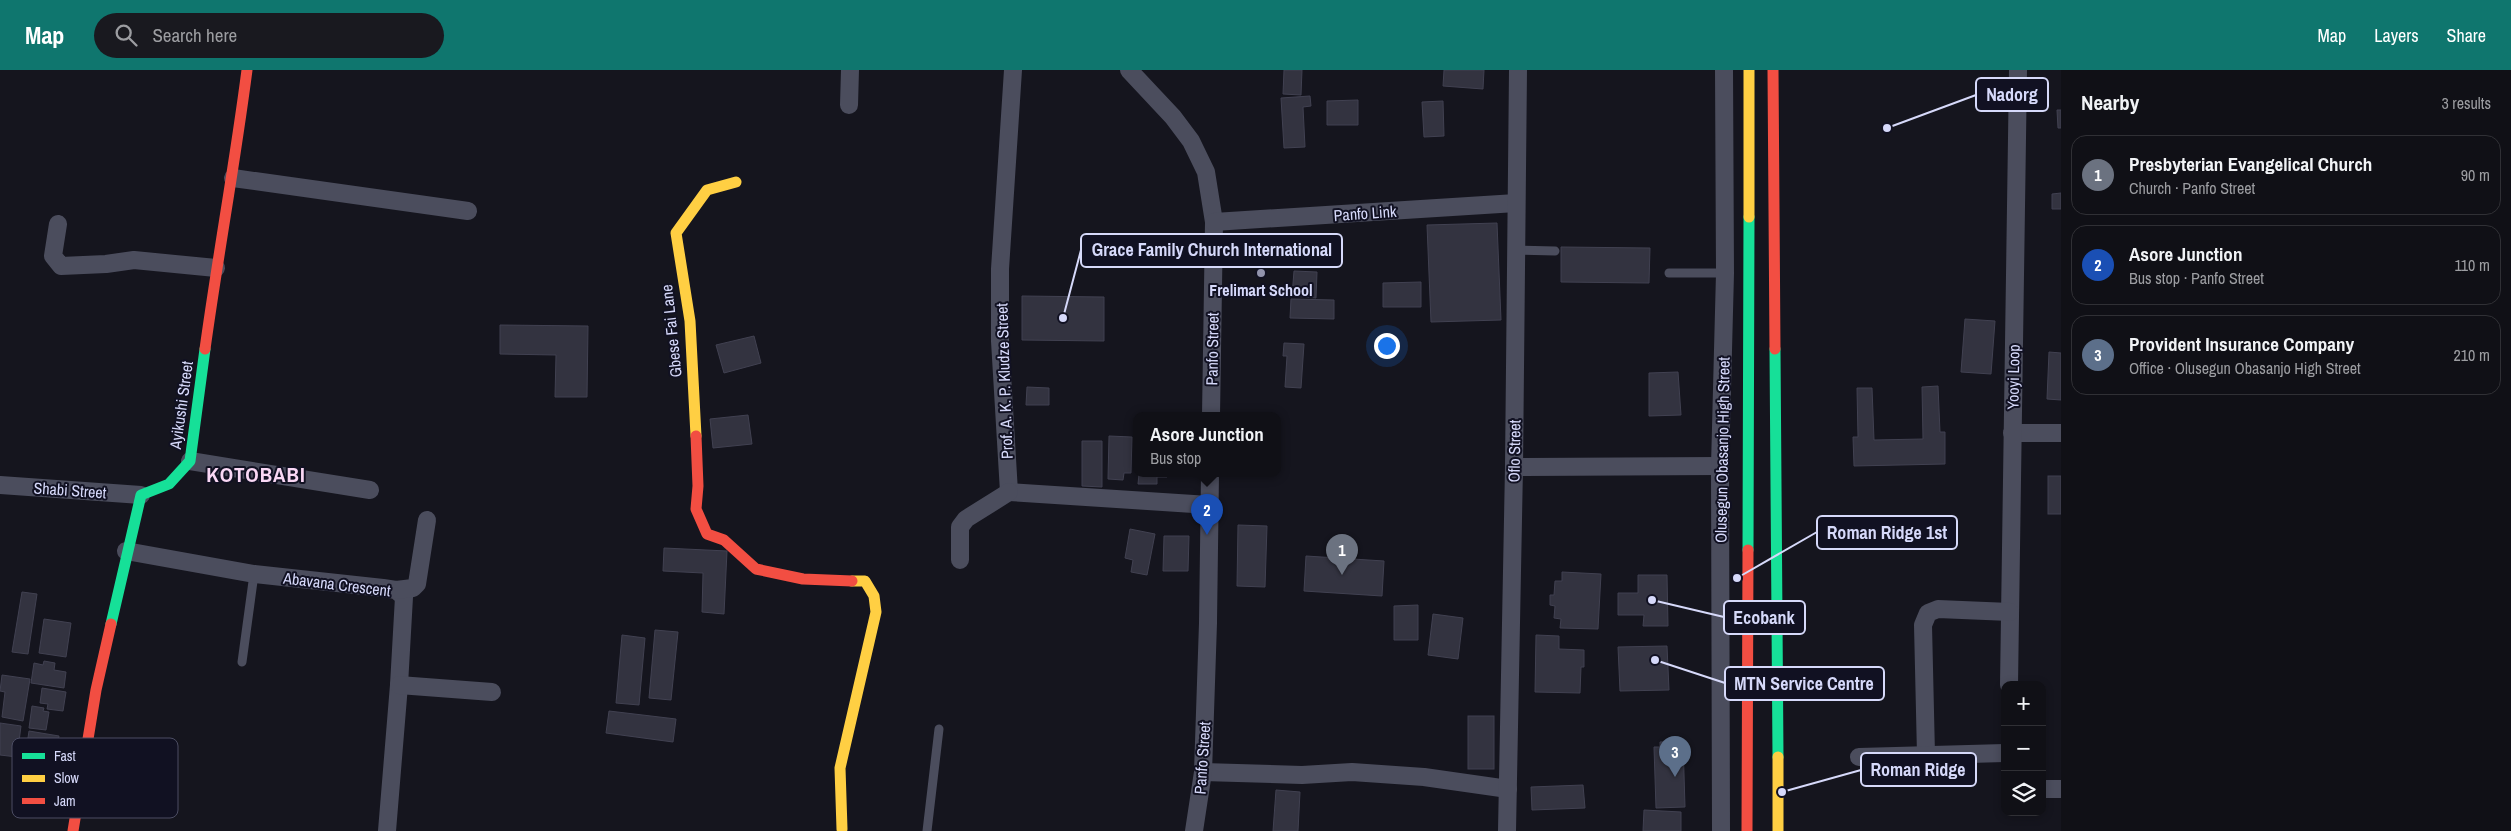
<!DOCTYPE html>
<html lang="en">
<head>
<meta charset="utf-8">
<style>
	:root { --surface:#101016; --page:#19191f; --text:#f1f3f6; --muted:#9c9da1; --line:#303035; --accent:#0f766e }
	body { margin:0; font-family:"Archivo Narrow",sans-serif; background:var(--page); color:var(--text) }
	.controls { position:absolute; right:15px; bottom:15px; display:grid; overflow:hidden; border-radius:10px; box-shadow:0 2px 8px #0003 }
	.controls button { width:45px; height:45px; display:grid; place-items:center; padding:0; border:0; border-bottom:1px solid var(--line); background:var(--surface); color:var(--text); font:25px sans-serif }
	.you { position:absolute; left:1386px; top:275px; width:18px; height:18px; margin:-12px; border:4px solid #fff; border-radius:50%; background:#1a73e8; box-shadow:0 0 0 8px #1a73e833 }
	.badge { display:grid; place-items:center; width:32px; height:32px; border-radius:50%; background:var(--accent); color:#fff; font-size:16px; font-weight:700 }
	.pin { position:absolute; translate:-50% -41px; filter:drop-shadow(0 1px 2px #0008) }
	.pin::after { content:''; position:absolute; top:26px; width:18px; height:15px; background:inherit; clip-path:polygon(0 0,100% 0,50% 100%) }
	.popup { position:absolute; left:1133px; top:342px; width:148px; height:65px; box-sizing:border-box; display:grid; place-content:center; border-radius:10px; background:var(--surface); filter:drop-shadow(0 1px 4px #0005); font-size:16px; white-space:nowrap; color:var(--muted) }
	.popup b { font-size:19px; color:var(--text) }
	.popup::after { content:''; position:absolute; left:50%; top:100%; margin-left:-10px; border:10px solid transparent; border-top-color:var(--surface) }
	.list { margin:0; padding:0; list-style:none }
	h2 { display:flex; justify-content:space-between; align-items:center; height:65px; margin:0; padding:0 20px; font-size:21px }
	h2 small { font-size:16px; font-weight:400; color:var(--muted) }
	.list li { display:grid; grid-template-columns:32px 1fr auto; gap:15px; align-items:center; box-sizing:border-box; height:80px; margin:0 10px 10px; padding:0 10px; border:1px solid var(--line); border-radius:15px }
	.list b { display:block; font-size:19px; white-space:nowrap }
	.list p { margin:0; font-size:16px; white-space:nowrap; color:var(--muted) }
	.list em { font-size:16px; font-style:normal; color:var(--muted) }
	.icon { flex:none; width:28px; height:28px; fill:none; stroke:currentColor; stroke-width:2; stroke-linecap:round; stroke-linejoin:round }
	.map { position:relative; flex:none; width:2061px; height:761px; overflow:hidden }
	header { display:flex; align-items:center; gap:30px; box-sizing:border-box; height:70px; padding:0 25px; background:var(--accent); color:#fff }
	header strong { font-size:24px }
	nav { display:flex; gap:28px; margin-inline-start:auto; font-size:18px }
	.search { width:350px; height:45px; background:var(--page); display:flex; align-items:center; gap:12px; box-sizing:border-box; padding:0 18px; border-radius:28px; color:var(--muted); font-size:19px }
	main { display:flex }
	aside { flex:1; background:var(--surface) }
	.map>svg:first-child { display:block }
	.building { fill:#333340; stroke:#414151 }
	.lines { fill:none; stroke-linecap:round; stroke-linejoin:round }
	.lane { stroke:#4b4d5d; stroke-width:9 }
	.street { stroke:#4b4d5d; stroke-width:18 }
	.fast { stroke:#16e098; stroke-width:11 }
	.slow { stroke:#ffcf43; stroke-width:11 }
	.jam { stroke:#f24e42; stroke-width:11 }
	.poi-dot { fill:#9294ad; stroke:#112; stroke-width:2 }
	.labels { text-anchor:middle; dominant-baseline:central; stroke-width:4; stroke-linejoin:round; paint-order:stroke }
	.street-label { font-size:16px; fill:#d6d9fa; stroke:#112 }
	.poi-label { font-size:16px; font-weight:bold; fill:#d6d9fa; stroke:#112 }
	.district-label { font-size:21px; font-weight:bold; letter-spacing:1px; fill:#fad8f5; stroke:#112 }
	.key { fill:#112; stroke:#4c4d63; stroke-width:1 }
	.key-label { font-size:14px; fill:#d6d9fa }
	.leader { fill:none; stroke:#d6d9fa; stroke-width:2 }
	.callout-dot { fill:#d6d9fa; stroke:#112; stroke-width:2 }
	.callout { fill:#112; stroke:#d6d9fa; stroke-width:2 }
	.callout-label { font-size:18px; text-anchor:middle; font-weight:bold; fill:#d6d9fa }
</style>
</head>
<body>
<header>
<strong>Map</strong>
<div class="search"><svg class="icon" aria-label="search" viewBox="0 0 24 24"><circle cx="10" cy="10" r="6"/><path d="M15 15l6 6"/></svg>Search here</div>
<nav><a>Map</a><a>Layers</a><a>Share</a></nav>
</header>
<main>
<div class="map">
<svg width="2061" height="761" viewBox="0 0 2061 761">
	<rect width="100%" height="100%" fill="#15151e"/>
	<!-- building -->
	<g class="building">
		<polygon points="1284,0 1302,0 1301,25 1283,24"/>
		<polygon points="1444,0 1484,0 1483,19 1443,16"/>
		<polygon points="1310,26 1311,36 1303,37 1305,77 1284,78 1281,28"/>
		<polygon points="1358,30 1358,55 1327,55 1327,31"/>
		<polygon points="1443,31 1444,66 1424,67 1422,32"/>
		<polygon points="2057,40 2061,40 2061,58 2058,58"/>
		<polygon points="2061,123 2061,139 2052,139 2052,124"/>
		<polygon points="1497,153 1501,250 1431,252 1427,155"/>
		<polygon points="1254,170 1281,171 1281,186 1244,185 1245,172 1254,172"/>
		<polygon points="1561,177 1650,178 1649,213 1561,212"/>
		<polygon points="1294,201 1317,202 1316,228 1292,226"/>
		<polygon points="1421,212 1421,237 1383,237 1383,213"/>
		<polygon points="1022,226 1104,227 1104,271 1022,270"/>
		<polygon points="1291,229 1334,230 1334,249 1290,248"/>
		<polygon points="1965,249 1995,251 1991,304 1961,302"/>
		<polygon points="500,255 588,256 587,327 555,327 556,285 500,284"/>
		<polygon points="754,266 761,293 724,303 716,275"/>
		<polygon points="1284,273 1304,274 1301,318 1285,317 1287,286 1283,286"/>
		<polygon points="2049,282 2061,283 2061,330 2047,329"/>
		<polygon points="1678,302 1681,345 1649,346 1649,303"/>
		<polygon points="1938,316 1940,362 1945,362 1945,394 1854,396 1853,367 1858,367 1857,318 1872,318 1874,370 1923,369 1922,317"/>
		<polygon points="1027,317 1049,318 1049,335 1026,335"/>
		<polygon points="748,345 752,374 713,378 710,349"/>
		<polygon points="1109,366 1132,367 1131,403 1124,403 1123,410 1108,409"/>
		<polygon points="1082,371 1102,371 1102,417 1082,416"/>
		<polygon points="1139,404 1167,404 1167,407 1157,407 1157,414 1138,414"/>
		<rect x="2048" y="406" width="13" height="38"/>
		<polygon points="1238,455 1267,456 1265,517 1237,516"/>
		<polygon points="1130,459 1155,464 1147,505 1131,502 1133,490 1125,488"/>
		<polygon points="1164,466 1189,466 1188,501 1163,501"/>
		<polygon points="664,478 727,481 724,544 702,542 703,503 663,501"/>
		<polygon points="1306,486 1384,491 1382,526 1304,521"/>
		<polygon points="1562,502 1601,504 1598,559 1560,558 1561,549 1554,548 1555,536 1550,535 1550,525 1554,525 1555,511 1562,511"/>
		<polygon points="1638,505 1667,505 1668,556 1643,556 1644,545 1618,545 1618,523 1638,523"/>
		<polygon points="22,522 37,524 28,584 12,582"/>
		<polygon points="1418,535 1418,570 1394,570 1394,536"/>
		<polygon points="1433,544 1463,548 1458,589 1428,585"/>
		<polygon points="44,549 71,553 66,587 39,583"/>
		<polygon points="655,560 678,562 671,630 649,628"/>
		<polygon points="622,565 645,568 639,635 616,633"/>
		<polygon points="1536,565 1559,566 1559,579 1584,580 1584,597 1581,597 1580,623 1535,622"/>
		<polygon points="1667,576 1669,620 1620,621 1618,577"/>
		<polygon points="44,591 55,593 54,600 66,602 64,618 31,613 34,593 43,595"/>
		<polygon points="2,605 30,609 23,651 2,647 5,622 0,621"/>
		<polygon points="42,618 66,622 63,641 47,639 48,634 40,633"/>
		<polygon points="32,636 44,638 43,641 49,642 46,660 29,658"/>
		<polygon points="609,641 676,649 673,672 606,663"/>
		<rect x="1468" y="646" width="26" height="53"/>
		<polygon points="0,653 21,656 17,687 0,685"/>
		<polygon points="29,661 59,666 54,700 24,695"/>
		<polygon points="1683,671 1685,737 1656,738 1654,677 1660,677 1660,672"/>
		<polygon points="1583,715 1585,738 1532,740 1531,717"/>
		<polygon points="1276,720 1300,722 1298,761 1273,761"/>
		<polygon points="1644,740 1681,742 1681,761 1643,761"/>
	</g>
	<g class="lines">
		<!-- lane -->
		<g class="lane">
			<polyline points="1515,180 1555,181"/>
			<polyline points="1669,203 1725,203"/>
			<polyline points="242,592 254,504"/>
			<polyline points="927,761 939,659"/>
		</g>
		<!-- street -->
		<g class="street">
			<polyline points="1129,0 1173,47 1191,71 1206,102 1214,152 1211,346"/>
			<polyline points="849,35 850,0"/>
			<polyline points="233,108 468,141"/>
			<polyline points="1214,152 1516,133"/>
			<polyline points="58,154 53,186 61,196 106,194 134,190 216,198"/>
			<polyline points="2012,363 2061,363"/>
			<polyline points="190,391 370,420"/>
			<polyline points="1514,397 1720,396"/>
			<polyline points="0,415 141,425"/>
			<polyline points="1009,422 1000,271 1000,199 1013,0"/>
			<polyline points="1009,422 1209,435"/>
			<polyline points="126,481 254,504 383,518 396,520 404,527 399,615 387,761"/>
			<polyline points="960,490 960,457 966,449 1009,422"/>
			<polyline points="396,520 413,518 417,514 427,450"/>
			<polyline points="399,615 492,622"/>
			<polyline points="2009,615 2018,0"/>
			<polyline points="1926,685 1923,555 1928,543 1938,539 2010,542"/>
			<polyline points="1859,687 2005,683"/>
			<polyline points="1203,702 1302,705 1352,702 1424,707 1508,719"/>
			<polyline points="2042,719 2061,719"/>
			<polyline points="1194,761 1203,702 1208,553 1210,404"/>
			<polyline points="1507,761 1514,397 1518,0"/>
			<polyline points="1721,761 1720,396 1725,203 1724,0"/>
		</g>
		<!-- fast -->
		<g class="fast">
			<polyline points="1775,279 1778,687"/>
			<polyline points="1748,480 1749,147"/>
			<polyline points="111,554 141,425 169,414 190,391 205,279"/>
		</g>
		<!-- slow -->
		<g class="slow">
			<polyline points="1749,147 1749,0"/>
			<polyline points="696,366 690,251 676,163 707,120 736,112"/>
			<polyline points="1778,687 1778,761"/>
			<polyline points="842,759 840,698 876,542 874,526 865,511 852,511"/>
		</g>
		<!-- jam -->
		<g class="jam">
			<polyline points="1773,0 1775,279"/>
			<path d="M 205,279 C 218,185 235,93 247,0"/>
			<polyline points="696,366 698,416 696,439 707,464 724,470 756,499 803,509 852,511"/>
			<polyline points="73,761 96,620 111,554"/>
			<polyline points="1747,761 1748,480"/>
		</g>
	</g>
	<!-- markers -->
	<circle class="poi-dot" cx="1261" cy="203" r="5"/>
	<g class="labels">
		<!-- street labels -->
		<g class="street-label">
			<text transform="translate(1365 143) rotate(-4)">Panfo Link</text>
			<text transform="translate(671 261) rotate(-96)">Gbese Fai Lane</text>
			<text transform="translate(1212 279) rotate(-89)">Panfo Street</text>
			<text transform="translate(2013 307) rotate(-89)">Yooyi Loop</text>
			<text transform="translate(1004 311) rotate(-92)">Prof. A. K. P. Kludze Street</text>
			<text transform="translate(181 335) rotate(-82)">Ayikushi Street</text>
			<text transform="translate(1722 380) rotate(-89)">Olusegun Obasanjo High Street</text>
			<text transform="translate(1514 381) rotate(-89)">Oflo Street</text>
			<text transform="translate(70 420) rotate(4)">Shabi Street</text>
			<text transform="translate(337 514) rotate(7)">Abavana Crescent</text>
			<text transform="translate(1202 688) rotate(-86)">Panfo Street</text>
		</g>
		<!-- poi labels -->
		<g class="poi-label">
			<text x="1261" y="220">Frelimart School</text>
		</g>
		<!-- district labels -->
		<g class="district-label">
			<text x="256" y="404">KOTOBABI</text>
		</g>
	</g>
	<!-- legend -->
	<rect x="12" y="668" width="166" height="80" rx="8" class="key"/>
	<rect x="22" y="683" width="23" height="6" fill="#16e098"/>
	<rect x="22" y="705" width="23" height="7" fill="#ffcf43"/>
	<rect x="22" y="728" width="23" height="6" fill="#f24e42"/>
	<g class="key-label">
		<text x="54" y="691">Fast</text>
		<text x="54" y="713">Slow</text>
		<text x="54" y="736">Jam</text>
	</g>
	<!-- callouts -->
	<path class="leader" d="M1887 58L1976 25M1063 248L1081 180M1737 508L1817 462M1652 530L1724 547M1655 590L1725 613M1782 722L1861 700"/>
	<g class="callout-dot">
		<circle cx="1887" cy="58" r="5"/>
		<circle cx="1063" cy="248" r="5"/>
		<circle cx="1737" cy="508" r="5"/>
		<circle cx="1652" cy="530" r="5"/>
		<circle cx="1655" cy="590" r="5"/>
		<circle cx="1782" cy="722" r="5"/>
	</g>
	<g class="callout">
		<rect x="1976" y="8" width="72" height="33" rx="5"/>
		<rect x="1081" y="164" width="261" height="33" rx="5"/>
		<rect x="1817" y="446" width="140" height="33" rx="5"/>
		<rect x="1724" y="531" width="81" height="33" rx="5"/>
		<rect x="1725" y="597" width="159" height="33" rx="5"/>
		<rect x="1861" y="683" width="115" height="33" rx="5"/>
	</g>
	<g class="callout-label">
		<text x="2012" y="31">Nadorg</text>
		<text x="1212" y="186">Grace Family Church International</text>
		<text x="1887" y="469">Roman Ridge 1st</text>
		<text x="1764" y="554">Ecobank</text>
		<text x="1804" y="620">MTN Service Centre</text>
		<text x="1918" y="706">Roman Ridge</text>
	</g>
</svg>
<div class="controls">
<button>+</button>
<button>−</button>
<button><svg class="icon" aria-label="layers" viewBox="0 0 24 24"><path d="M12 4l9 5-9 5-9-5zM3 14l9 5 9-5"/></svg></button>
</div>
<div class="you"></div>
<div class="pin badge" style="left:1342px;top:505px;background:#6b7280">1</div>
<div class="pin badge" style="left:1207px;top:465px;background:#1a4fb4">2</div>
<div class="popup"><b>Asore Junction</b>Bus stop</div>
<div class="pin badge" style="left:1675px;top:707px;background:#5c6f8a">3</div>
</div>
<aside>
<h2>Nearby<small>3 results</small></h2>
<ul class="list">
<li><span class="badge" style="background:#6b7280">1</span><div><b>Presbyterian Evangelical Church</b><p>Church · Panfo Street</p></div><em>90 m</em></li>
<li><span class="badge" style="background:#1a4fb4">2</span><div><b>Asore Junction</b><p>Bus stop · Panfo Street</p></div><em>110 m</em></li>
<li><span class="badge" style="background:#5c6f8a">3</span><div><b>Provident Insurance Company</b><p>Office · Olusegun Obasanjo High Street</p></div><em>210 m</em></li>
</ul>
</aside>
</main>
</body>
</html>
